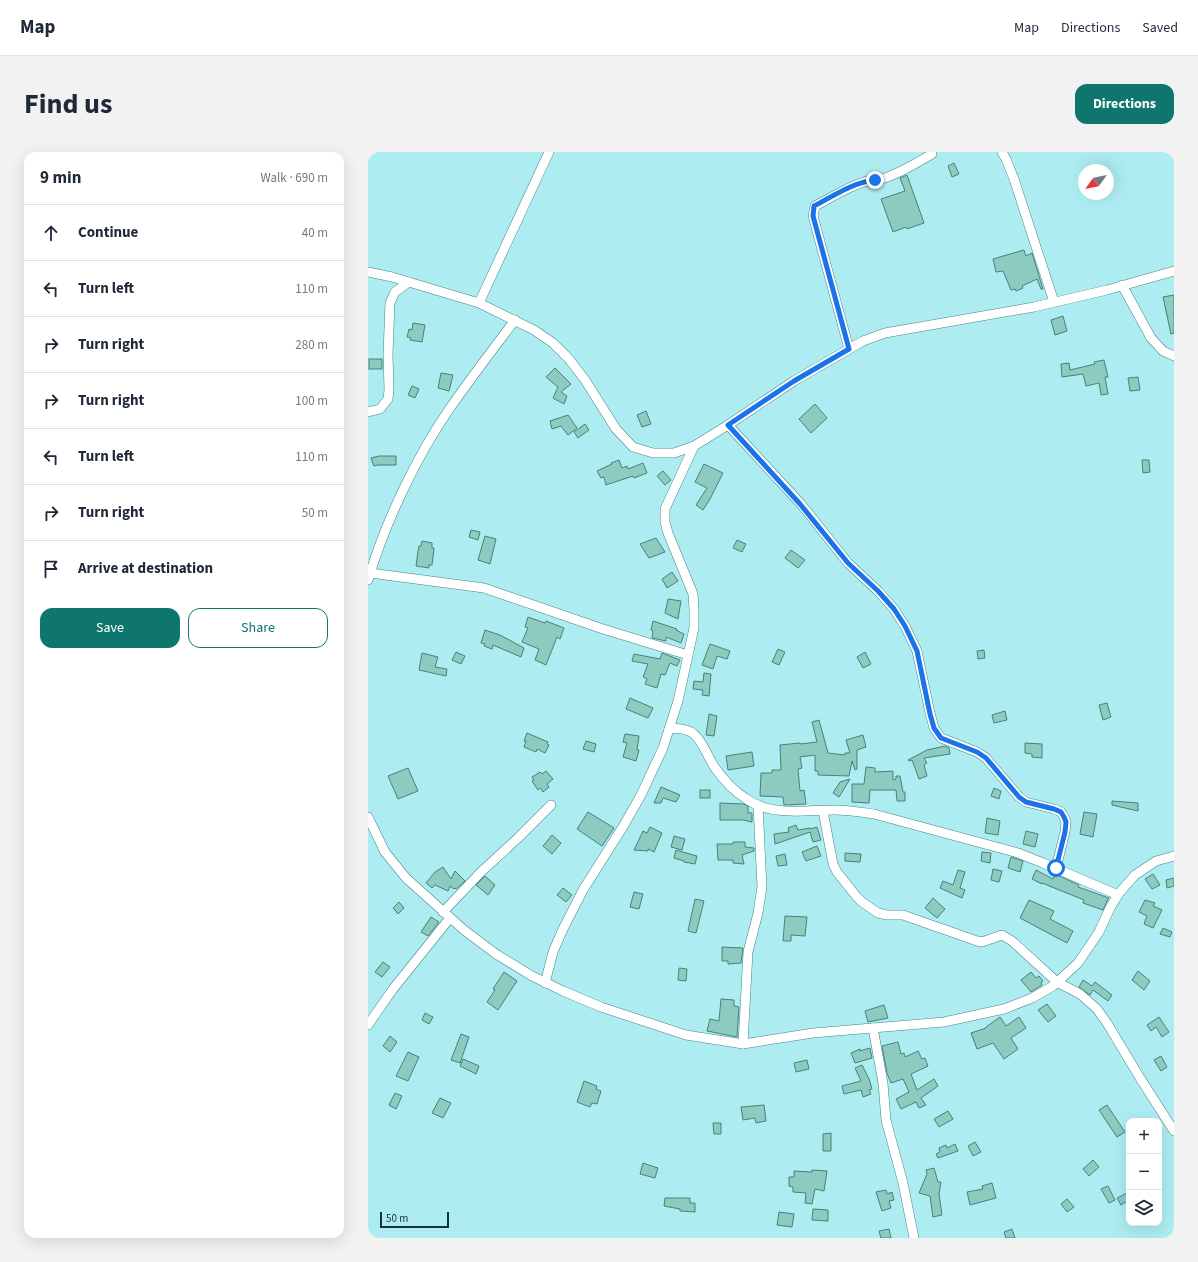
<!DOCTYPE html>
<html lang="en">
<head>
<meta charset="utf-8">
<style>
	:root { --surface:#fff; --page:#f2f2f3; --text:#1f2937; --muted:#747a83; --line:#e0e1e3; --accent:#0f766e }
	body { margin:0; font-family:"Source Sans 3",sans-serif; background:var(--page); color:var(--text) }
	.controls { position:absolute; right:12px; bottom:12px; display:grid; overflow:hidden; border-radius:8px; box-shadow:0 4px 16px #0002 }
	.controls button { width:36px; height:36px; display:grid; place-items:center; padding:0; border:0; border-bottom:1px solid var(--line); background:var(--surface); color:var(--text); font:20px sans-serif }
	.compass { position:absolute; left:710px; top:12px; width:36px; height:36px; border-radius:50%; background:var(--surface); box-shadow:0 4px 16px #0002; rotate:237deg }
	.scale { position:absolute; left:12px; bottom:10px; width:69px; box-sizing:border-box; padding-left:4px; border:2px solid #173133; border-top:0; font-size:11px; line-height:14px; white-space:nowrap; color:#173133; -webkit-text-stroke:3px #adedf2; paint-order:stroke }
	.stop { position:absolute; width:12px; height:12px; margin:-9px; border:3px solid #1a73e8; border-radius:50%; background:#fff }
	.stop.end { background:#1a73e8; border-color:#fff; box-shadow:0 1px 4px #0008 }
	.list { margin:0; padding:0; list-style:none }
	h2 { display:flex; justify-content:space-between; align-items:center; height:52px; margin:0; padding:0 16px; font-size:17px }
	h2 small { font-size:13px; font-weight:400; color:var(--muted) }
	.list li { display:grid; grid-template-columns:26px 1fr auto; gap:12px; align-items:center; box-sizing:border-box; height:56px; padding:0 16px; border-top:1px solid var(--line) }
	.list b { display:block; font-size:15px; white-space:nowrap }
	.list em { font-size:13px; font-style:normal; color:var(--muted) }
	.actions { display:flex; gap:8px; padding:12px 16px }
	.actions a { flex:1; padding:9px 0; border:1px solid var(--accent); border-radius:12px; text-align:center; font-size:14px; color:var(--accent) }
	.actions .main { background:var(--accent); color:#fff }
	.icon { flex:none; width:22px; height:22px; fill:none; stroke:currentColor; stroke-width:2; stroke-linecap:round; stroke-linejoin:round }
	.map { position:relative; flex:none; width:806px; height:1086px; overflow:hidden; border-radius:12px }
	header { display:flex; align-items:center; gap:24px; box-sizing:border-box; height:56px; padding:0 20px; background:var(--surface); border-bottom:1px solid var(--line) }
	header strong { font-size:19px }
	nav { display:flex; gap:22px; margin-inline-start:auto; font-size:14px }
	.intro { display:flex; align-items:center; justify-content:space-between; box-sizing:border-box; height:96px; padding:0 24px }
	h1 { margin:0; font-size:28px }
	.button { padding:10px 18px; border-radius:12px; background:var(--accent); color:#fff; font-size:14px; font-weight:700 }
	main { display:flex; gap:24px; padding:0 24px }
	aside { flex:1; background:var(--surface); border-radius:12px; box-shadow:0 4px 16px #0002 }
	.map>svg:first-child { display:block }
	.building { fill:#8dcabf; stroke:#468278 }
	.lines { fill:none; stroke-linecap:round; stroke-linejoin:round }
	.minor-casing { stroke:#468488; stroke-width:10 }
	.minor { stroke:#fff; stroke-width:9 }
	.route { stroke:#1a73e8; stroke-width:5 }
</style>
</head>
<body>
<header>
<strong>Map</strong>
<nav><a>Map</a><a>Directions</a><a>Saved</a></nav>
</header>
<div class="intro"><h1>Find us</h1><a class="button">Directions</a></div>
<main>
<aside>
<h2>9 min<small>Walk · 690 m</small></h2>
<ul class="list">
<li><svg class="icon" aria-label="ahead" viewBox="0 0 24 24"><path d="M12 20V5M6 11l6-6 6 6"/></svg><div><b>Continue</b></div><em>40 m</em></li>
<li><svg class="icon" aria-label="left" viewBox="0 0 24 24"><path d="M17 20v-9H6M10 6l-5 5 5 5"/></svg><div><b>Turn left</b></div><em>110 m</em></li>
<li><svg class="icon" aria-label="right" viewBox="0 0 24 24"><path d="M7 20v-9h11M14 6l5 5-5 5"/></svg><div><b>Turn right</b></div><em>280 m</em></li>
<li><svg class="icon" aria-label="right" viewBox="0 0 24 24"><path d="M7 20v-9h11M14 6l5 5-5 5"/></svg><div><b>Turn right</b></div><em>100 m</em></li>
<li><svg class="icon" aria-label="left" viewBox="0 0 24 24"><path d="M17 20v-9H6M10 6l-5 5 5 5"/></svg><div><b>Turn left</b></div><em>110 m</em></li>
<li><svg class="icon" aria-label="right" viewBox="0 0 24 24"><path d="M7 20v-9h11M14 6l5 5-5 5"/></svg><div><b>Turn right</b></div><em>50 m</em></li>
<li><svg class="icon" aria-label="arrive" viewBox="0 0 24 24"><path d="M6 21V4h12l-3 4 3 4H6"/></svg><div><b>Arrive at destination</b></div></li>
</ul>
<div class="actions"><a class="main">Save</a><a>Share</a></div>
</aside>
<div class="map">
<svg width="806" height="1086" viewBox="0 0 806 1086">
	<rect width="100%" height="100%" fill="#adedf2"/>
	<!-- building -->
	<g class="building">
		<polygon points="586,11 591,22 584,25 580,14"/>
		<polygon points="539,23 556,71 539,77 538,75 525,80 513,47 537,39 532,26"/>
		<polygon points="656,98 658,104 664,101 675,137 673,137 669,127 654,134 655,136 648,139 647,137 643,138 635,119 628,120 625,107"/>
		<polygon points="806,143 806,181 803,182 795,145"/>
		<polygon points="695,164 699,179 687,183 683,168"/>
		<polygon points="45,171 57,173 54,190 42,188 43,186 39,185 41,177 44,178"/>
		<rect x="1" y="207" width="13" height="10"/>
		<polygon points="736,208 740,225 737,225 740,242 733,243 731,231 718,234 715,222 694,225 693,212 701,211 702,218 727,212 726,210"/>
		<polygon points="187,216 203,232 193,240 199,244 196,252 185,246 190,235 178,225"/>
		<polygon points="73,221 85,223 81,239 70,236"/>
		<polygon points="770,225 772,238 762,239 760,226"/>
		<polygon points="44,234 51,237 47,246 40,243"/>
		<polygon points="447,252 459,266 443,281 431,267"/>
		<polygon points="278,259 283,272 274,275 269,263"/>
		<polygon points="200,263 209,276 200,283 193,274 184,277 182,269"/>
		<polygon points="217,272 221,278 210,286 206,280"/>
		<polygon points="11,304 28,304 28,313 10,313 6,314 3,306"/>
		<polygon points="251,308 254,316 259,314 260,317 275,311 279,321 266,326 265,324 238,333 236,325 233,326 229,319 244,312 243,311"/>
		<polygon points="774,308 781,308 782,320 775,321"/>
		<polygon points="336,312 355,321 342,347 335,358 328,353 339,336 327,330"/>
		<polygon points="295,319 303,328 297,333 289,324"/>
		<polygon points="103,378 112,380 110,388 101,385"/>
		<polygon points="117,384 128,387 122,412 110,408"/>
		<polygon points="288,386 297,400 281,406 272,392"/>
		<polygon points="369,388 378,392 374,400 365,396"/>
		<polygon points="54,389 64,391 64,396 66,396 64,413 61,413 61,416 48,414 50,399 51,394 53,394"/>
		<polygon points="423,398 437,408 430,416 417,406"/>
		<polygon points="304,420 310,429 299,436 294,427"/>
		<polygon points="300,447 313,449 310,467 297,461"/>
		<polygon points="160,465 177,471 178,469 196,476 192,487 189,485 178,513 167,508 171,497 154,490 160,476 157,475"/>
		<polygon points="285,469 309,477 308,478 316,482 313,491 298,485 298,489 284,486 285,479 283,478"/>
		<polygon points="117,478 132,483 156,496 153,505 125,493 124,497 116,494 117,492 113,491"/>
		<polygon points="342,492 362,499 359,507 349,504 345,517 334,513"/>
		<polygon points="410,497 417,500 411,513 404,510"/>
		<polygon points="616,498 617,506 610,507 609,499"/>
		<polygon points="88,500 97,504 93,512 84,508"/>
		<polygon points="497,500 503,512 495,516 489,505"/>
		<polygon points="54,501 70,505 67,515 79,517 78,524 51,518"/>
		<polygon points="294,501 312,508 309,514 302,511 297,523 293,522 289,536 277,532 279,527 275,525 280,512 264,509 266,502 292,507"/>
		<polygon points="336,521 343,522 341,544 334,543 335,538 325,537 326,529 335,530"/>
		<polygon points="262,546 285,556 280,566 258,557"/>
		<polygon points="739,551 743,565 735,568 731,553"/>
		<polygon points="637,559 639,568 626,571 624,563"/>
		<polygon points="341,562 349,564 346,584 338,583"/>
		<polygon points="451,568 460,601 477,603 477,601 482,601 478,588 495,583 498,595 489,598 489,617 487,618 484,609 481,624 450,623 450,619 447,619 447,603 432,605 434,616 430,617 432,639 436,638 438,652 416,653 415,645 392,644 393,621 404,621 404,618 413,618 412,593 432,591 432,592 449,590 444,570"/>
		<polygon points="159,581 180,590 179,592 181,593 177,601 169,597 168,600 156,595 158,589 156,589"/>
		<polygon points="257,582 271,584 269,598 271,598 268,609 255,605 259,591 255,590"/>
		<polygon points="218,589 228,592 226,600 215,597"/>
		<polygon points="657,591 674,592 674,606 664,605 664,602 657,601"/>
		<polygon points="577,594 581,596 582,602 556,606 559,611 556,613 559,624 551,627 544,608 541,609 540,608 559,598"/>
		<polygon points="384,600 386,614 360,618 358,604"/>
		<polygon points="498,615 507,616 507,620 525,619 525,628 528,627 528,624 532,624 535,640 537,640 537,649 529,649 528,638 502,638 501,651 484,650 484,632 496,632"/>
		<polygon points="40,616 50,639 30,647 20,624"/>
		<polygon points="178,619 185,627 179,632 181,635 175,640 172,636 170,638 164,629 166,628 164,625 172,620 174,622"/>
		<polygon points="482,627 471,645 465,641 472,630"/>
		<polygon points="293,635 312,643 308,650 295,646 293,651 286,651"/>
		<polygon points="626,636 633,639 631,647 623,644"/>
		<rect x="332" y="638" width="10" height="8"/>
		<polygon points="744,649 770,651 770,659 744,653"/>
		<polygon points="352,651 376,652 380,654 380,661 384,661 384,670 375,668 352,668"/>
		<polygon points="220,660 246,676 234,694 209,677"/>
		<polygon points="716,660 729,662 725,685 712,682"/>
		<polygon points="619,666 632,669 630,683 617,681"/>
		<polygon points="428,673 430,678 442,676 442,677 449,675 453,688 445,690 442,680 407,692 406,682 421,680 420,676"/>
		<polygon points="282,675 294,681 286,700 280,697 280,699 266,698 275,679 279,681"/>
		<polygon points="658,679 670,682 667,695 655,692"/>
		<polygon points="184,683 193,691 184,702 175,694"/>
		<polygon points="306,684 317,687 314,698 303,695"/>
		<polygon points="365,690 377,690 377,695 386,696 386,699 374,703 376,712 365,711 365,708 350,708 349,692 365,692"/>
		<polygon points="449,694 453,704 438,709 434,700"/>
		<polygon points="308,698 329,704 327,712 316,710 316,709 306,706"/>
		<polygon points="614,700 623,701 622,711 613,709"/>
		<polygon points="477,701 493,702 492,710 477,709"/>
		<polygon points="417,702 419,713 410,714 408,704"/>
		<polygon points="643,705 655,709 652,720 640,716"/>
		<polygon points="75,715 83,727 87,719 97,729 88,737 87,736 86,737 82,734 80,739 67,733 64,736 58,731 67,720"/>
		<polygon points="625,717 634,719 631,730 623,728"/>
		<polygon points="590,718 597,720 592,736 597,738 594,746 572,736 575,729 585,733"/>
		<polygon points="668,718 685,727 687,722 711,733 710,735 741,746 740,747 735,758 715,751 716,748 674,731 674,732 664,727"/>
		<polygon points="785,722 792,733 784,737 777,727"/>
		<polygon points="117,724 127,733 120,743 108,733"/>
		<polygon points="806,726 806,734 799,736 798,728"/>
		<polygon points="195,736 204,743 198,750 189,743"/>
		<polygon points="266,740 275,742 271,757 262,755"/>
		<polygon points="565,746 577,757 569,766 557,756"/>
		<polygon points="327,747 336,749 328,781 320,779"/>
		<polygon points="661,748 686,759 682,767 705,779 699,791 652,766"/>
		<polygon points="777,748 787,751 785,754 794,758 785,776 776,772 779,764 771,760"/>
		<polygon points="31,750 36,756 30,762 25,756"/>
		<polygon points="417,764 439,765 437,784 423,783 423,789 415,789"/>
		<polygon points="63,765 71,770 60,784 53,780"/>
		<polygon points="795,776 804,780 802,785 792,782"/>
		<polygon points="354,795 375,796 373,811 360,812 360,809 354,809"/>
		<polygon points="15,810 22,815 14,825 7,820"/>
		<polygon points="311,816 319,817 318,829 310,828"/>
		<polygon points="770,819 782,829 776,838 764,828"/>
		<polygon points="136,820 149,829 130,858 119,850 127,838 125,837"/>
		<polygon points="663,820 668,826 671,824 675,829 673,831 674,833 663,840 653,828"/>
		<polygon points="715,828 724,834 727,830 744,843 740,849 725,838 722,843 711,835"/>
		<polygon points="353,847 366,848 366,854 371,855 369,885 339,879 342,867 351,869"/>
		<polygon points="679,852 688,864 680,870 670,858"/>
		<polygon points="516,853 520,866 500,870 497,859"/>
		<polygon points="57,861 65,865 61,872 54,868"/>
		<polygon points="632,865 638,874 651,865 658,876 643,886 650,897 636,907 625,891 609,897 603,881 618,876 618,875"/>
		<polygon points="791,865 801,880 794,885 788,875 783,879 779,873"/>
		<polygon points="93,882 101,885 92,911 83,908"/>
		<polygon points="22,884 29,890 22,900 15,894"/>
		<polygon points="530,890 533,902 536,901 537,905 550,899 554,907 557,906 560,914 543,922 549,938 566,927 570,934 553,946 558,953 551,956 548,950 533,957 528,947 541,940 535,927 523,931 519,921 514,894"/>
		<polygon points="502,896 504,906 487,911 483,901 492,897 492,899"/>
		<polygon points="40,900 51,905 40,929 28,924"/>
		<polygon points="793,904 799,915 793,919 786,908"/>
		<polygon points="95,907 111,914 108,922 92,914"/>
		<polygon points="439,908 441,917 428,920 426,911"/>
		<polygon points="494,913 501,927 504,937 501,938 503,942 495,945 493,938 476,942 474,934 493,929 487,916"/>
		<polygon points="216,929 229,934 228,937 233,939 229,952 224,951 222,955 209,950"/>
		<polygon points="27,941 34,944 28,957 21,953"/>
		<polygon points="72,946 83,951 75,966 64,961"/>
		<polygon points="396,953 398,969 388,971 387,966 375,968 373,955"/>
		<polygon points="739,953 757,980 749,985 731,958"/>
		<polygon points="580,959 585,967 571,975 566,967"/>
		<polygon points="345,971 353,971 353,982 346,982"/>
		<polygon points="463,981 463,999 455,999 455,982"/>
		<polygon points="607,990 613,1000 605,1004 600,994"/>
		<polygon points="587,992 590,999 570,1006 568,1002 572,1000 571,996 578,993 579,996"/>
		<polygon points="725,1008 731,1015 721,1024 715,1017"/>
		<polygon points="275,1011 290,1016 287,1026 272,1022"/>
		<polygon points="566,1016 570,1030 573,1030 571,1042 574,1063 565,1065 562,1044 551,1041 559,1022 558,1018"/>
		<polygon points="444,1018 459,1019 456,1039 447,1037 444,1052 437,1051 438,1041 425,1040 425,1035 421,1034 421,1025 426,1025 426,1019 444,1020"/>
		<polygon points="624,1031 628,1046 602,1053 599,1040 615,1037 614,1034"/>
		<polygon points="740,1034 747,1048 741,1051 733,1037"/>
		<polygon points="518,1038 519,1042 524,1040 526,1048 521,1049 523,1056 514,1059 508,1040"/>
		<polygon points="761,1040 761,1048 753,1053 749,1046"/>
		<polygon points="297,1046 322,1046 322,1051 327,1051 327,1060 312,1059 312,1057 296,1054"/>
		<polygon points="699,1047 706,1055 699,1060 693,1052"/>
		<polygon points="445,1057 460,1058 460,1069 444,1068"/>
		<polygon points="411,1060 426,1062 424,1075 409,1073"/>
		<polygon points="521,1077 523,1086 513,1086 511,1079"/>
		<polygon points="644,1077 647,1086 638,1086 636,1080"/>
	</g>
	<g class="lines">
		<!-- minor casing -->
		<g class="minor-casing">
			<g id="minor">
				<polyline points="634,0 638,7 646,27 686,150"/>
				<polyline points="0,120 24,125 111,151 166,178 185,191 201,207 217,228 248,277 265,295 285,301 306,301 326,294 360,273 426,229 495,189 517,181 666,155 739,138 806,119"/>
				<polyline points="754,133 783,186 795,199 806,204"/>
				<polyline points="111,151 181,0"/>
				<path d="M 481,197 L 445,64 L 447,54 C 463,46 479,35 496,30 C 503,28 511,28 517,26 C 534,20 549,11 564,2"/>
				<polyline points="0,260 12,257 20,247 21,238 20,202 22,151 27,140 41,130"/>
				<polyline points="360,273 433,352 480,411 510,439 526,457 537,474 549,499 562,561 566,576 573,586 609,600 618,606 651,645 658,650 686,657 693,660 696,665 698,670 697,680 688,716"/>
				<polyline points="2,421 116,436 235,477 320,503"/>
				<path d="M 0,428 C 17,371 48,305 82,256 C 103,226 125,197 147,168"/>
				<path d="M 301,577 C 333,573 333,595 347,616 C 355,627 366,639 377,646 C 403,665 437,658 466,658 C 480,658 492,660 506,662 L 650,701 L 675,711 L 750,743"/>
				<polyline points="455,659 465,712 469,720 488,744 494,750 510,761 519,763 535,763 609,789 614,790 634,783 644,789 689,830 712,842 729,857 739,871 772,926 806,979"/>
				<polyline points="0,665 17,700 38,726 96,778 128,802 164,824 195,839 233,855 318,883 375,892 445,881 576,870 636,857 664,846 685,834 710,811 731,780 743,754 752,740 767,723 788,709 806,704"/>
				<polyline points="75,760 113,720 151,685 183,653"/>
				<polyline points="177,831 185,800 195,777 215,738 256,673 273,643 295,596 310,549 326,476 326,457 325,442 300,381 297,370 297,357 326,294"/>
				<polyline points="0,873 25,837 82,766"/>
				<polyline points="505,876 515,931 518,968 535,1031 546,1086"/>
				<polyline points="375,892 380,800 390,761 394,735 390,653"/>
			</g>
		</g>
		<!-- minor -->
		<use href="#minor" class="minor"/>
	</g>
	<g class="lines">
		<!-- route -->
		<path class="route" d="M 507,28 C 486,30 465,44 446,54 L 445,64 L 481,197 L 426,229 L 360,273 L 432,352 L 480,411 L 510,439 L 526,457 L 537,474 L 549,499 L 562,562 L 566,576 L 573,586 L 609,600 L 618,606 L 651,645 L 658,650 L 686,657 L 693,660 L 696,665 L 698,670 L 697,680 L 688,716"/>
	</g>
</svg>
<div class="controls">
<button>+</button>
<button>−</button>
<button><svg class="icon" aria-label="layers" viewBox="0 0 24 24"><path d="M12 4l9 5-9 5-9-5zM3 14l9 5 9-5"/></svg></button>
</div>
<svg class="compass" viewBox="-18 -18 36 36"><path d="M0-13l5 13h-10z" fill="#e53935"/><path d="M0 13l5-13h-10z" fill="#747a83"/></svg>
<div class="scale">50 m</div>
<div class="stop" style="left:688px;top:716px"></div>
<div class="stop end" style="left:507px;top:28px"></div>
</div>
</main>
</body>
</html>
